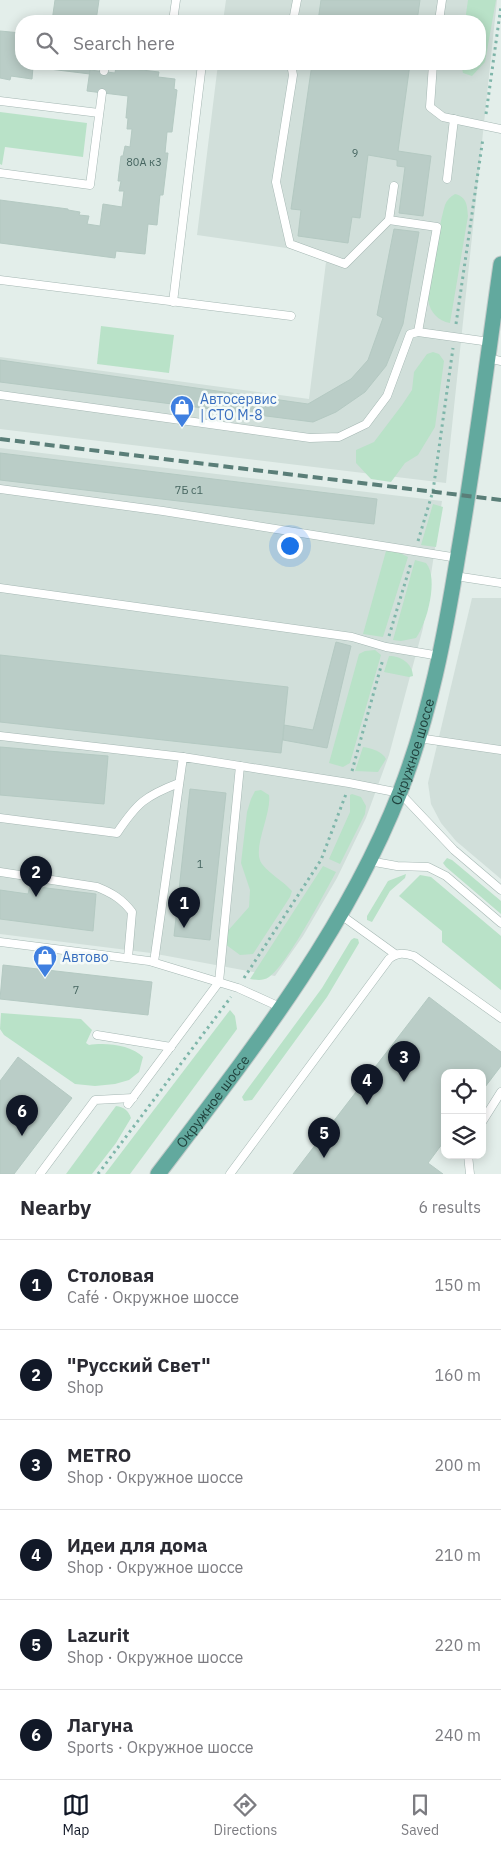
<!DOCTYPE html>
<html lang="en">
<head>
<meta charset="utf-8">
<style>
	:root { --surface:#fff; --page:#f2f2f3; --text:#2b2b33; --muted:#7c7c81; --line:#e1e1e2; --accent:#111827 }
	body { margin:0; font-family:"IBM Plex Sans",sans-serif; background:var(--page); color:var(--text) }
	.controls { position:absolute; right:15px; bottom:15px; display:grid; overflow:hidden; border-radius:10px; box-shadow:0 2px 12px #0003 }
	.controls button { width:45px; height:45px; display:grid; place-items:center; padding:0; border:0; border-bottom:1px solid var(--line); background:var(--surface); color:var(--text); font:25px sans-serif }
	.you { position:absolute; left:289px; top:545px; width:18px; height:18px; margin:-12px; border:4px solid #fff; border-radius:50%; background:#1a73e8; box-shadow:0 0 0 8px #1a73e833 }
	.badge { display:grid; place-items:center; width:32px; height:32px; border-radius:50%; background:var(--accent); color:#fff; font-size:16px; font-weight:700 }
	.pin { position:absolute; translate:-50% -41px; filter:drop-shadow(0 1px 2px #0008) }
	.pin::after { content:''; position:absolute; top:26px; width:18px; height:15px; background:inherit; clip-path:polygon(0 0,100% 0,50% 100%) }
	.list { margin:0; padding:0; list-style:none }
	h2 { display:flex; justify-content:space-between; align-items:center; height:65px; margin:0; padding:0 20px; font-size:21px }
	h2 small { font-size:16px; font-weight:400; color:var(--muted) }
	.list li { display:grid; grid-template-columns:32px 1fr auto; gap:15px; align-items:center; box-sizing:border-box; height:90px; padding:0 20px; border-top:1px solid var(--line) }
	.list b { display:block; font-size:19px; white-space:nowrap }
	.list p { margin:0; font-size:16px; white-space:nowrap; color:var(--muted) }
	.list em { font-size:16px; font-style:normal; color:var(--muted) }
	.icon { flex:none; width:28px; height:28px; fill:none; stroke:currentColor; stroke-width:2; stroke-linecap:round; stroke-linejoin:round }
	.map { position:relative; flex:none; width:501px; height:1174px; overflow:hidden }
	.search { position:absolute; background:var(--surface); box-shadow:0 2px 12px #0003; left:15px; right:15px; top:15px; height:55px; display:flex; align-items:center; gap:12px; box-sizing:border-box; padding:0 18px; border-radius:20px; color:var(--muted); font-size:19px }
	.sheet { height:605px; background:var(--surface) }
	nav { display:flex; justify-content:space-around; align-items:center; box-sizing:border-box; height:70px; border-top:1px solid var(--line); background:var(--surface); font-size:14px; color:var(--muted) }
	nav a { display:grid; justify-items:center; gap:2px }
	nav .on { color:var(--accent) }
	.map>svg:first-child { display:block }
	.built { fill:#d1dfda }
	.green { fill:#b9e2c8 }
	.building { fill:#bacdc7; stroke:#b4c9c2 }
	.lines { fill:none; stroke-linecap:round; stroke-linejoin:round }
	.service-casing { stroke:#a5b7b3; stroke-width:9 }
	.primary-casing { stroke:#c1cac9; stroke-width:17 }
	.path { stroke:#7fb6aa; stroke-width:3; stroke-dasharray:2.5 4; stroke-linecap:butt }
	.service { stroke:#fff; stroke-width:8 }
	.primary { stroke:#62a99e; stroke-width:15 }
	.rail { stroke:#5a7e78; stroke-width:4; stroke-dasharray:10 5; stroke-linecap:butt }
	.labels { text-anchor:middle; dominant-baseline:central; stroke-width:5; stroke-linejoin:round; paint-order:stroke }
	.number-label { font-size:11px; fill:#466560 }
	.shop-label { font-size:14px; fill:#366cbe; stroke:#f4faf8; text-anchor:start }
	.street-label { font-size:14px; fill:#20423d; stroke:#f4faf8 }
</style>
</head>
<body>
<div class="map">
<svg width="501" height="1174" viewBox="0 0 501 1174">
	<rect width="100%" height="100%" fill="#e3eeea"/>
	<!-- built -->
	<g class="built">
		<polygon points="226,0 497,0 446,483 0,429 0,357 309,399 327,254 197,235 218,64 480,64 480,21 223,21"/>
		<polygon points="0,448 442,501 423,628 389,755 366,818 337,878 303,936 275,976 151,953 0,934"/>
		<polygon points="472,598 501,598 501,879 456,841 441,823 431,804 428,783"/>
	</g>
	<!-- green -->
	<g class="green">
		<polygon points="468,0 496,0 485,62 472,76 463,73 461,64 480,64 480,21 465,21"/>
		<polygon points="0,112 87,123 83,157 5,147 2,165 0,164"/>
		<path d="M 455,194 C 467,197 467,205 468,216 L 450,323 C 438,321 430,312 428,300 C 426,289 441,218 445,205 C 447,200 450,197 455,194 Z"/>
		<polygon points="101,326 174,335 169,373 97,364"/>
		<polygon points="433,352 439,354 444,361 435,427 418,455 405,463 391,482 371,479 356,463 356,450 374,442 402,405 412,390 414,372 427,354"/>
		<polygon points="433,504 443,507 436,547 421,545"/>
		<polygon points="386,551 398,552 408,557 383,637 363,634"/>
		<path d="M 415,560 L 426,563 C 439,578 427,623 416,638 L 401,641 L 393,640 Z"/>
		<polygon points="375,650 381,655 350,763 343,767 329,763 359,654 365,651"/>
		<path d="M 389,656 C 401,656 412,663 413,676 L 409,677 L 384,672 Z"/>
		<path d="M 363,747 C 371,748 382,751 386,759 L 378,772 L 355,771 Z"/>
		<path d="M 261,790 L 269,795 C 272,814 251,850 262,864 C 271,875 283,881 292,891 L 290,897 L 253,954 L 240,955 L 225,944 L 225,934 L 249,907 L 250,890 L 241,863 L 247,812 L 251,799 L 255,791 Z"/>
		<polygon points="352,794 361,797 366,806 365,814 340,864 329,859 350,812 350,795"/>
		<polygon points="447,858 452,860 501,901 501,914 446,867 443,863"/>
		<path d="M 323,866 L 336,872 C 324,894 287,965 269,977 C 263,981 257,980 250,979 Z"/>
		<polygon points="406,874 405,878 390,891 372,922 367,920 367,916 388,881"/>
		<polygon points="420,875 431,877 501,936 501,990 442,942 442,931 399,896"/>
		<polygon points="354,938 358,939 359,943 327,997 252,1100 244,1101 242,1097 246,1091 322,988 351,940"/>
		<polygon points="230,1010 235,1016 237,1029 130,1174 105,1174"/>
		<path d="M 1,1013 L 81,1019 L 92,1030 L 86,1043 L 89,1045 C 105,1042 132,1045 143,1057 L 139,1072 L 129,1080 L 115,1084 L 95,1086 L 75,1084 L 4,1035 L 0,1029 Z"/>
		<path d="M 116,1106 C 124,1107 128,1110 131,1118 L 116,1143 L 92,1174 L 66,1174 Z"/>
	</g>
	<!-- building -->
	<g class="building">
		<polygon points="55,0 99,0 96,21 52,21"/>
		<polygon points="321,0 420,0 417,21 318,21"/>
		<polygon points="0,31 21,33 21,64 91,64 90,74 33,67 32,79 11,76 10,80 0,78"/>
		<polygon points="312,64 410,64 398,151 431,156 423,216 399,213 405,167 397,166 397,160 368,155 360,218 352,217 348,243 298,236 301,210 291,209"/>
		<polygon points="116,67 159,72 158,77 175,79 174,89 177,90 172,132 167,132 165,153 168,153 163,195 160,195 157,225 148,224 145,254 116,251 115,258 0,243 0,200 68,209 68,210 80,212 79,215 89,216 87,224 100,226 103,204 122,207 124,191 119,191 121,181 118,181 121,156 123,156 125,146 130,147 132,129 127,129 128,118 126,118 128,96 87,91 90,70 115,73"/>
		<polygon points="394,229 419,232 403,324 386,366 365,392 336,412 313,422 0,382 0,360 308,404 351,379 368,360 383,318 377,315"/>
		<polygon points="0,453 377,499 374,524 0,480"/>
		<polygon points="336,642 351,646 327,748 283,740 284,725 313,730"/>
		<polygon points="0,655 288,687 281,753 0,722"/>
		<polygon points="0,747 108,756 104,804 0,795"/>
		<polygon points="190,789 226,793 210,940 174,936"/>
		<polygon points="30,886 96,894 93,931 0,919 0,890 28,894"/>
		<polygon points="3,965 152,982 148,1015 0,999"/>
		<polygon points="429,997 501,1052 501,1066 482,1091 482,1073 445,1073 445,1140 428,1163 443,1174 293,1174"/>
		<polygon points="18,1057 72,1098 14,1174 0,1174 0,1081"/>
	</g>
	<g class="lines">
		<!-- service casing -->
		<g class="service-casing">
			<g id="service">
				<polyline points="173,21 176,0"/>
				<polyline points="293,21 297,0"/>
				<polyline points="439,21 442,0"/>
				<polyline points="291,64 293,75 276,182 290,244 345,264 389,220"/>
				<polyline points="433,64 430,107 443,117 501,129"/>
				<polyline points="104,71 105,64"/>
				<polyline points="0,101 99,113"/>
				<polyline points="0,173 90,185 102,93"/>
				<polyline points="447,179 454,119"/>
				<polyline points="394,186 389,220 437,227 418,332"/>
				<polyline points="0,280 291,316"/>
				<polyline points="173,302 202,64"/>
				<polyline points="488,358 501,361"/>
				<polyline points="0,395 310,438 339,437 366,424 387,396 410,334 418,332 490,342"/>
				<polyline points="0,489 163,511 458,558"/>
				<polyline points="455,576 501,583"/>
				<polyline points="0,588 352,637 386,647 440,656"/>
				<polyline points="0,736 183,757"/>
				<polyline points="418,738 501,750"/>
				<path d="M 0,818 L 117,833 C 137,803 145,796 179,783"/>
				<polyline points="369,861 397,866 428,867 446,876 501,923"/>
				<path d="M 0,872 L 97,887 C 112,893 122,899 132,912 L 128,958"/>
				<polyline points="341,915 395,954"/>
				<polyline points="0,942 149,961 238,988 280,1007"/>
				<polyline points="154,962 183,757 349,783 400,793 454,850 501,890"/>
				<polyline points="97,1035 171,1047"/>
				<polyline points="128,1104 219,982 240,766"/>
				<polyline points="482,1122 501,1092"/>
				<polyline points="468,1155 470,1174"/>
				<polyline points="40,1174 95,1100 133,1098"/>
				<path d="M 230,1174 L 389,959 C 398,952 404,953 414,956 L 501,1018"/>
			</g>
		</g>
		<!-- primary casing -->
		<g class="primary-casing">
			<g id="primary">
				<path id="s1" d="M 158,1174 C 249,1054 345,933 400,792 C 430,715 445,635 458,555 C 475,458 487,361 501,264"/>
			</g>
		</g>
		<!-- path -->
		<g class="path">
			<polyline points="486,114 501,6"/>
			<polyline points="456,324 483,138"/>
			<polyline points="418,541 433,491 453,348"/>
			<polyline points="389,636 411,563"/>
			<polyline points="352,771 383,659"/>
			<polyline points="244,978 321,860 346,794"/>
			<polyline points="98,1174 231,997"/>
		</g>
		<!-- service -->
		<use href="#service" class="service"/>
		<!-- primary -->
		<use href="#primary" class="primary"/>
		<!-- rail -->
		<polyline class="rail" points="0,439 501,500"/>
	</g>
	<!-- icons -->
	<defs>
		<g id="shop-pin" transform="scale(1.25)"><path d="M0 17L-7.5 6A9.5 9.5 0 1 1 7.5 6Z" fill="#3f7fe0" stroke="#f4faf8"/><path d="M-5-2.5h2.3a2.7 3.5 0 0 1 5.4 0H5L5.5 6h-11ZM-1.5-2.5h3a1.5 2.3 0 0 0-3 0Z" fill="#fff"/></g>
	</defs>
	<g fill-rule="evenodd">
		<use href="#shop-pin" x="182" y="407"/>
		<use href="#shop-pin" x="45" y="957"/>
	</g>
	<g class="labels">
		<!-- number labels -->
		<g class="number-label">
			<text x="355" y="153">9</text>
			<text x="144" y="162">80А к3</text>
			<text x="189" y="490">7Б с1</text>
			<text x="200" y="864">1</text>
			<text x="76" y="990">7</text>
		</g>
		<!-- shop labels -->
		<g class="shop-label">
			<text x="200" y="399">Автосервис<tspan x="200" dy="16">| СТО М-8</tspan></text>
			<text x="62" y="957">Автово</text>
		</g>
		<!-- street labels -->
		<g class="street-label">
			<text stroke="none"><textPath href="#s1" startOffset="496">Окружное шоссе</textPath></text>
			<text stroke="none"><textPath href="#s1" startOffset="91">Окружное шоссе</textPath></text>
		</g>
	</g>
</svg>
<div class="controls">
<button><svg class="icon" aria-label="locate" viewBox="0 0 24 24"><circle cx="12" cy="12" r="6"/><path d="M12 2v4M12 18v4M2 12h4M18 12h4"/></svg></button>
<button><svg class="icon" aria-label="layers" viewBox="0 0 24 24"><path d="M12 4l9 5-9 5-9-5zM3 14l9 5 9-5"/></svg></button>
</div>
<div class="you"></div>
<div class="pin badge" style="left:184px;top:928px">1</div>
<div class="pin badge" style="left:36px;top:897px">2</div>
<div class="pin badge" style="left:404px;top:1082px">3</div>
<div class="pin badge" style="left:367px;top:1105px">4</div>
<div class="pin badge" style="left:324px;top:1158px">5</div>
<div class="pin badge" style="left:22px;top:1136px">6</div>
<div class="search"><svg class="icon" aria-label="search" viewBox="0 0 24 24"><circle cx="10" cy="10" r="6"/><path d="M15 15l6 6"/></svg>Search here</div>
</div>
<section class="sheet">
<h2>Nearby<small>6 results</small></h2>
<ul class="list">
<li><span class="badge">1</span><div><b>Столовая</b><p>Café · Окружное шоссе</p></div><em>150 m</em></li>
<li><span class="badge">2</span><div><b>&quot;Русский Свет&quot;</b><p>Shop</p></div><em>160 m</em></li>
<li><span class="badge">3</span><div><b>METRO</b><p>Shop · Окружное шоссе</p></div><em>200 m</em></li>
<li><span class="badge">4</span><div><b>Идеи для дома</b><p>Shop · Окружное шоссе</p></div><em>210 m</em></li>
<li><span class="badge">5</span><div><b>Lazurit</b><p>Shop · Окружное шоссе</p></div><em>220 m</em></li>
<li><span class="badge">6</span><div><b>Лагуна</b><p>Sports · Окружное шоссе</p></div><em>240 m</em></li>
</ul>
</section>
<nav>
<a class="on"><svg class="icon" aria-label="map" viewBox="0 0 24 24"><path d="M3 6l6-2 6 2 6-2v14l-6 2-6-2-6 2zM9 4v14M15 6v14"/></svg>Map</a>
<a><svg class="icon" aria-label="directions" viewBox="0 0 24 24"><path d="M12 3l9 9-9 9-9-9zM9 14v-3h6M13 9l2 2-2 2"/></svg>Directions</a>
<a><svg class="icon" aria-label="saved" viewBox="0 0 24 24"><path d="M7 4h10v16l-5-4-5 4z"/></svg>Saved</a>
</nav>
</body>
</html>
